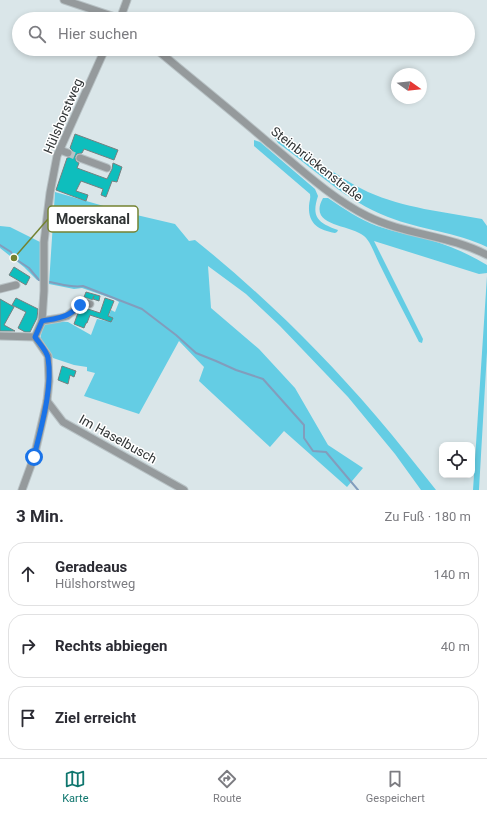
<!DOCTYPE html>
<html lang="de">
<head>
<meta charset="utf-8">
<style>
	:root { --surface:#fff; --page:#f7f7f7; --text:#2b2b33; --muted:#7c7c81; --line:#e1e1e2; --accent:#0f766e }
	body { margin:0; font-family:Roboto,sans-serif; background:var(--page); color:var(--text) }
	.controls { position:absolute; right:12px; bottom:12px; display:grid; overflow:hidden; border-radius:8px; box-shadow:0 2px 6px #0003 }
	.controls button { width:36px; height:36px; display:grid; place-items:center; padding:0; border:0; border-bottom:1px solid var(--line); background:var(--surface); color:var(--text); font:20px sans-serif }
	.compass { position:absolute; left:391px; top:68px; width:36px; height:36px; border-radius:50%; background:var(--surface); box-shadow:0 2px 6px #0003; rotate:105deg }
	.stop { position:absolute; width:12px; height:12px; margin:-9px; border:3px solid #1a73e8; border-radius:50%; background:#fff }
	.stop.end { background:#1a73e8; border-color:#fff; box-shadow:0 1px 4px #0008 }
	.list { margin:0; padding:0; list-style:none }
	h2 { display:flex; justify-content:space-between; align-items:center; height:52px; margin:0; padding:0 16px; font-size:17px }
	h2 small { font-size:13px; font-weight:400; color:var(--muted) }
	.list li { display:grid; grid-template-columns:26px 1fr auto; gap:12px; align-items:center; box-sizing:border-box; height:64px; margin:0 8px 8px; padding:0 8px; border:1px solid var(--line); border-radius:16px }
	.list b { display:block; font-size:15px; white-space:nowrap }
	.list p { margin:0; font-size:13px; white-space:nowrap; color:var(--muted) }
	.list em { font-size:13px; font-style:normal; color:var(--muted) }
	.icon { flex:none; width:22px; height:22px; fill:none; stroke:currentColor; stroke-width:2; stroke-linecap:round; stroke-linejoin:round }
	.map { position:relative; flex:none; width:487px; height:490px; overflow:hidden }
	.search { position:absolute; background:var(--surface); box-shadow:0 2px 6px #0003; left:12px; right:12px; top:12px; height:44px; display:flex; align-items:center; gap:10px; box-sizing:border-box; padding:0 14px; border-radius:22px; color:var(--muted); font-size:15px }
	.sheet { height:268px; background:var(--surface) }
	nav { display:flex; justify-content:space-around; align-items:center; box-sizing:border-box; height:56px; border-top:1px solid var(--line); background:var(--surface); font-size:11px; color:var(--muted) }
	nav a { display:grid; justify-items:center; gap:2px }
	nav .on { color:var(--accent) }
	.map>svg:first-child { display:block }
	.green { fill:#64cde4 }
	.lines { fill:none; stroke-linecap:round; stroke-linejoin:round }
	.stream { stroke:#829dbc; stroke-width:2 }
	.building { fill:#0ebebd; stroke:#758080 }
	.minor-tunnel { stroke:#b8c2c5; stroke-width:7; stroke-dasharray:7 3.5; stroke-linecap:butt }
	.minor-casing { stroke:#b8c2c5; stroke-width:9 }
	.minor { stroke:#959a9c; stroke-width:7 }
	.route { stroke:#1a73e8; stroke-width:5 }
	.labels { text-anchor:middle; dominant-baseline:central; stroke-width:3; stroke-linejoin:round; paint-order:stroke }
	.street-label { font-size:13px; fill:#2f3334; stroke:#fff }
	.leader { fill:none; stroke:#748230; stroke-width:1.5 }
	.callout-dot { fill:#748230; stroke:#fff; stroke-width:1.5 }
	.callout { fill:#fff; stroke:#748230; stroke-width:1.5 }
	.callout-label { font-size:14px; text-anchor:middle; font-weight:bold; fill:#2f3334 }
</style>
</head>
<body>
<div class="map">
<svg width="487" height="490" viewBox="0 0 487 490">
	<rect width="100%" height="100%" fill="#dae6e9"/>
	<!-- green -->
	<g class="green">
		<path d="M 278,131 L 280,131 C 308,153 336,177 368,192 C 404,208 444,212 482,219 L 487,226 L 487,247 C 456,232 421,230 388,217 C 346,201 314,169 278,143 L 275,138 Z"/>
		<path d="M 254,140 L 260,142 L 315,189 L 318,196 C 311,217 318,223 338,230 L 337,232 L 335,233 C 320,230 308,225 309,206 C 309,202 311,198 310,194 L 254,146 Z"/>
		<path d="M 55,192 L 128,213 L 175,224 L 189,241 L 195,240 C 260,292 322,353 376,416 C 397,440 416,465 436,490 L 421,490 L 395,454 L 348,397 L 280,326 L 246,294 L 208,266 L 211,308 L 259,349 L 295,388 L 328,445 L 363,468 L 347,487 L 284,431 L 270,447 L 199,381 L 204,367 L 179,341 L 139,414 L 84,396 L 95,373 L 87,371 L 87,367 L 74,365 L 53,358 L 40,340 L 44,320 L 68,322 L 91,335 L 97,319 L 107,321 L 111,310 L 115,312 L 119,302 L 114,299 L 82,288 L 74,289 L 49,284 Z"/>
		<path d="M 323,198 L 328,198 C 344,209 359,219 377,226 C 394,232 412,235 430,240 C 450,246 469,254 487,265 L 487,273 L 479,274 L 374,241 L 423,339 L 422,343 L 419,342 C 406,316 392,290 379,263 C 375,255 371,242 364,236 C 350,224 307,227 323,198 Z"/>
		<polygon points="0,226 10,227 42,243 43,282 37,280 24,267 0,248"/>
		<polygon points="487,276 487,352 479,489 479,490 473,490"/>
	</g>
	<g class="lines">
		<!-- stream -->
		<g class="stream">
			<polyline points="0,245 11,252 14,258 29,268 39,280 43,281"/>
			<path d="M 50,282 C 61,284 72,288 83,286 L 142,309 L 176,335 L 196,353 L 216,361 L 236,370 L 263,379 L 304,425 L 304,438 L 313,451 L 326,452 L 358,490"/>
		</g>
	</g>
	<!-- building -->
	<g class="building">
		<polygon points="75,134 118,150 114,160 84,149 82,153 77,154 75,157 76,161 79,163 77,168 107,179 112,169 113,163 122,167 117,182 112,181 106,197 101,195 103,189 81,181 76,191 88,195 86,201 56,190 67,158 71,157 73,154 72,150 70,148"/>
		<polygon points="14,267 30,277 26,285 9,275"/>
		<polygon points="86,292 100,296 99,301 93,299 94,296 92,300 84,297"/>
		<polygon points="16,298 38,309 37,318 30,332 25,332 18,328 26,312 12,305"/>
		<polygon points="105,298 114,301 108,316 113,318 111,322 90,315 87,323 86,323 84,328 74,324 78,313 85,308 100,313"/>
		<polygon points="0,299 14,307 4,325 15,331 0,331"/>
		<polygon points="62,366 76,371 74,377 70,375 68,384 58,380"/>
	</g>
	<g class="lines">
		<!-- minor-tunnel -->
		<polyline class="minor-tunnel" points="68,153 80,158"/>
		<!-- minor casing -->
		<g class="minor-casing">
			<g id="minor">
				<polyline points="64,0 112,16 118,19"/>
				<polyline points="120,19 127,0"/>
				<path d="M 156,49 C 194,81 233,112 270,144 C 301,169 331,198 367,216 C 405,235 449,235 487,255"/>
				<polyline points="60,150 68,153"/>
				<polyline points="80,158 107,168"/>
				<polyline points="0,289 16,285"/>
				<polyline points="42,321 60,318 67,316 84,302 90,304"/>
				<polyline points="0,336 35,337 42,321 44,291 44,242 50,193 57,156 105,49"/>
				<polyline points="47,401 63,422 184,490"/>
				<polyline points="22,490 34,457 47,401 49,381 48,356 35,337"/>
			</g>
		</g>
		<!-- minor -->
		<use href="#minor" class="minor"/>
	</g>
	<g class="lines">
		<!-- route -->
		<path class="route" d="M 34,457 C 41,427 53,388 48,358 C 47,351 39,343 35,337 L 42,321 C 58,318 68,318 80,305"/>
	</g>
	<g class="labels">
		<!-- street labels -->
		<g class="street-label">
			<text transform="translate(63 116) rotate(-67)">Hülshorstweg</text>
			<text transform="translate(317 164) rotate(38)">Steinbrückenstraße</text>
			<text transform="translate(118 439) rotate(29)">Im Haselbusch</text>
		</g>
	</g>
	<!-- callouts -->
	<path class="leader" d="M14 258L48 219"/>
	<circle class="callout-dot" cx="14" cy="258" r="4"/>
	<rect class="callout" x="48" y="206" width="90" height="26" rx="4"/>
	<g class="callout-label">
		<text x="93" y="224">Moerskanal</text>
	</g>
</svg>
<div class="controls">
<button><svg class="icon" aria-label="locate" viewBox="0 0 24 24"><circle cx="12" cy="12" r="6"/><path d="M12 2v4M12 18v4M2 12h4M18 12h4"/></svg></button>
</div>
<svg class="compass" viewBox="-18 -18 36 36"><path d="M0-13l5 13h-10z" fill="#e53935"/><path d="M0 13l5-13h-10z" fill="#7c7c81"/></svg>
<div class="stop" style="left:34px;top:457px"></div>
<div class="stop end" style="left:80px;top:305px"></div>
<div class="search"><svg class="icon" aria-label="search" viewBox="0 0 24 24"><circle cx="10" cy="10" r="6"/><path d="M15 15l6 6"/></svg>Hier suchen</div>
</div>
<section class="sheet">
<h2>3 Min.<small>Zu Fuß · 180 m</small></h2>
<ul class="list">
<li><svg class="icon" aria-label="ahead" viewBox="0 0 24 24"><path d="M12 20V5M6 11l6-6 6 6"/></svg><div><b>Geradeaus</b><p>Hülshorstweg</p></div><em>140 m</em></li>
<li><svg class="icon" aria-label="right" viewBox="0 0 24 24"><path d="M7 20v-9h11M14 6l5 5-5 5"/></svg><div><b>Rechts abbiegen</b></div><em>40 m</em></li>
<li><svg class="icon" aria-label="arrive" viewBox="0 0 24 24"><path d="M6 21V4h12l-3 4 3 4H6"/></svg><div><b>Ziel erreicht</b></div></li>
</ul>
</section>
<nav>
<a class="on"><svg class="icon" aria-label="map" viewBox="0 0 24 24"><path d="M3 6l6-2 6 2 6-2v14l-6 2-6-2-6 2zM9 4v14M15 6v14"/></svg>Karte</a>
<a><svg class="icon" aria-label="directions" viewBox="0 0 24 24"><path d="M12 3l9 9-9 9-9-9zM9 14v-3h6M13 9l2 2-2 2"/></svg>Route</a>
<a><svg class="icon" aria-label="saved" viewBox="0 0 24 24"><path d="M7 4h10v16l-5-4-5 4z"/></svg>Gespeichert</a>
</nav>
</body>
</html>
